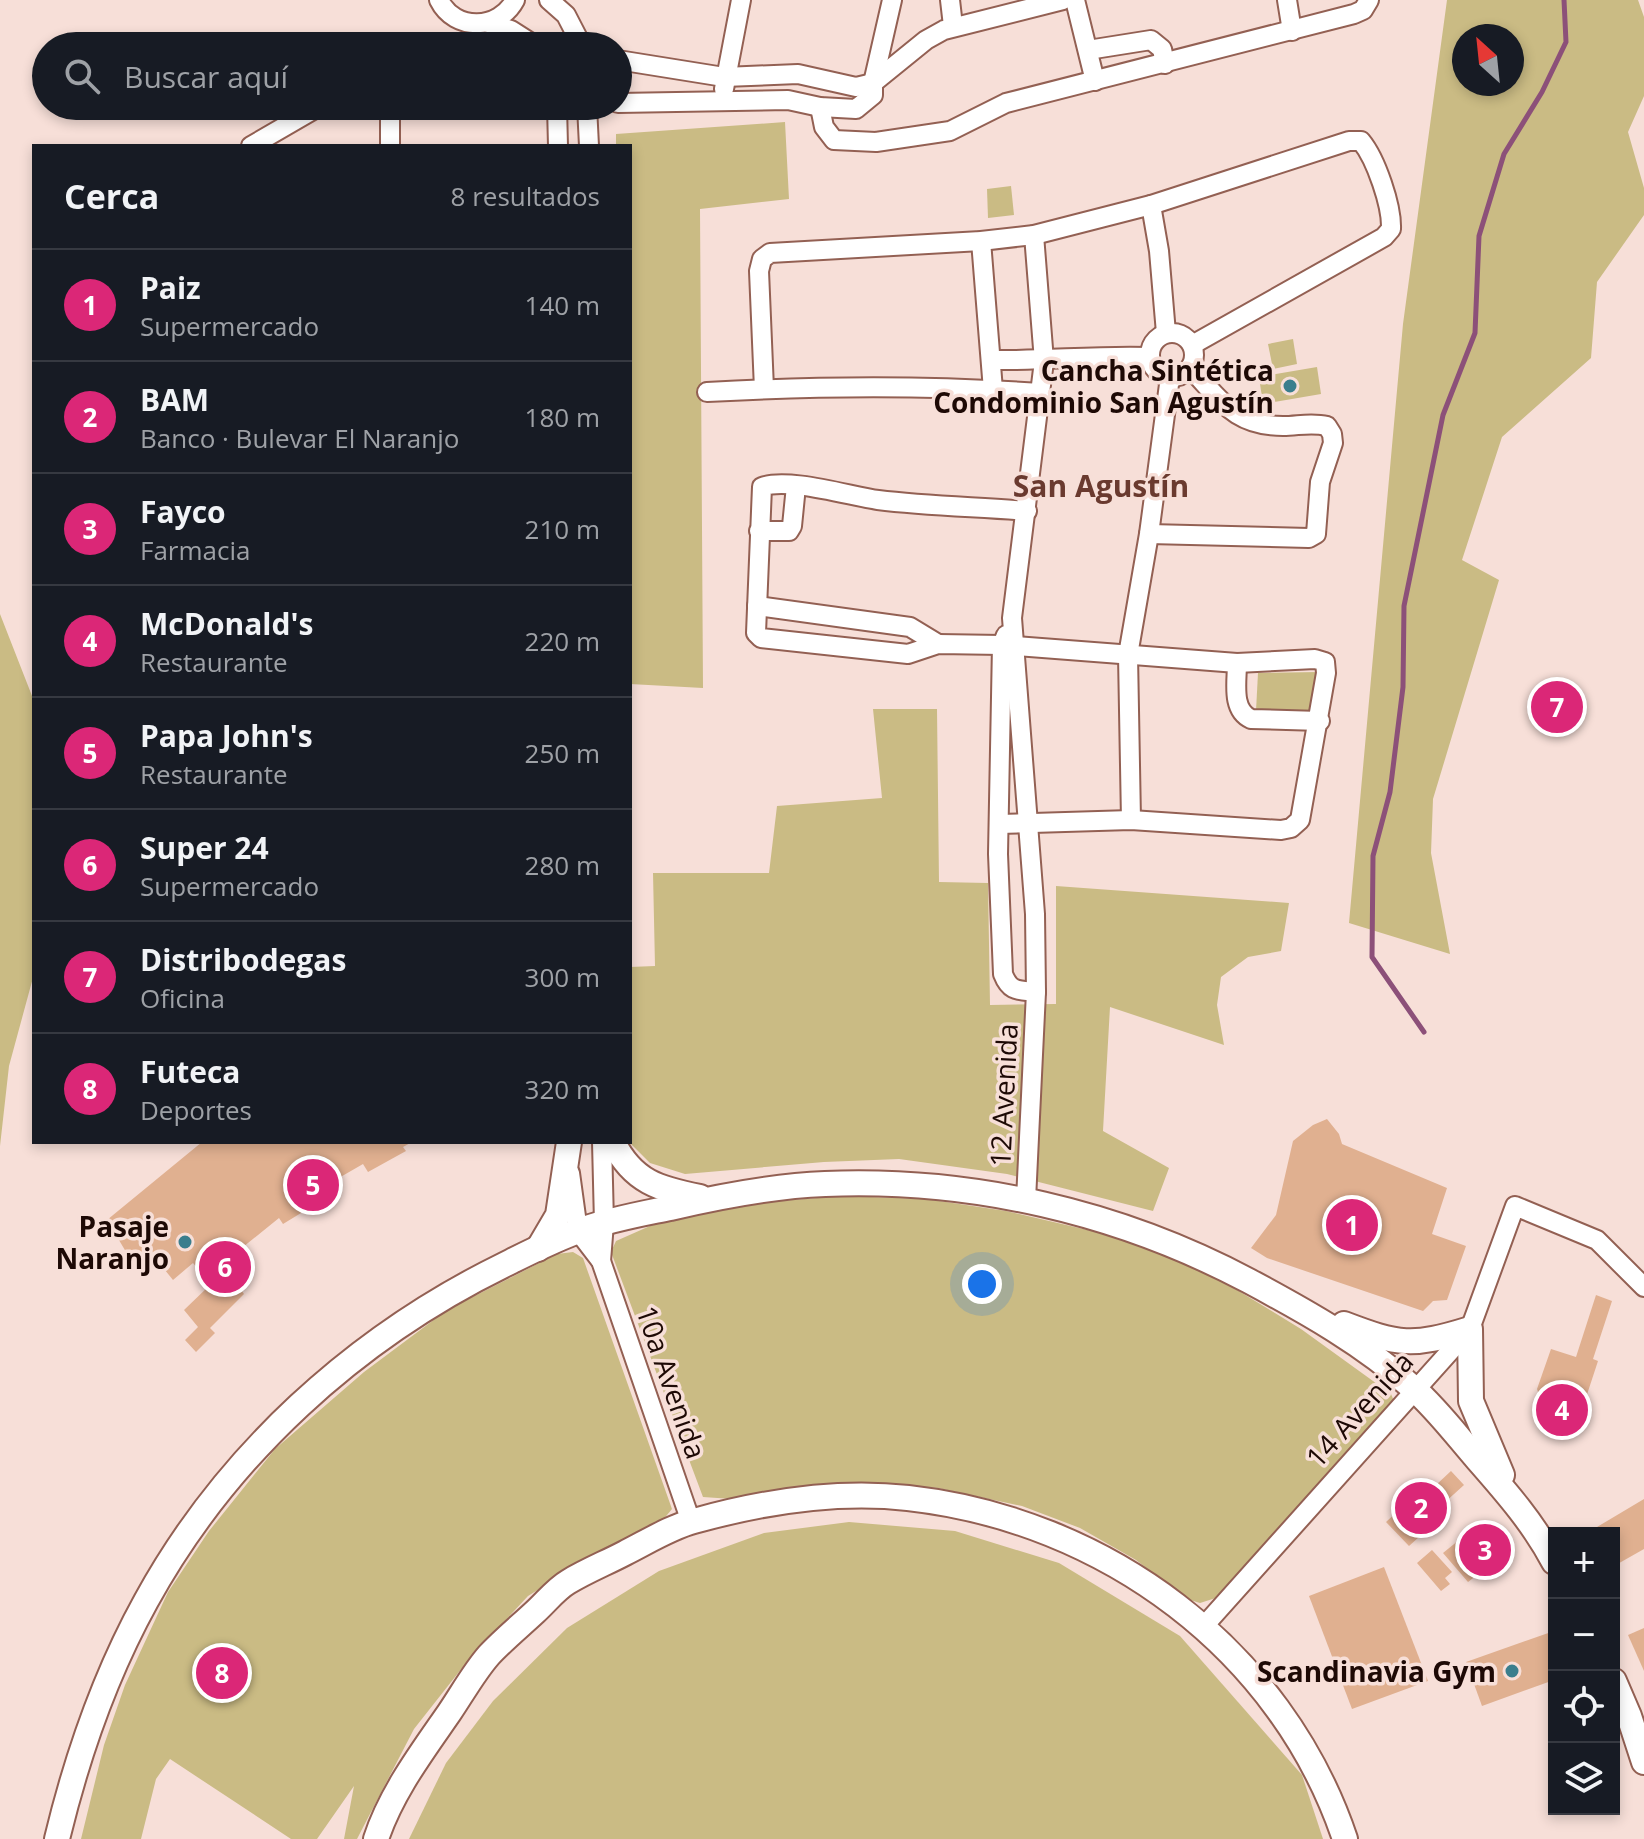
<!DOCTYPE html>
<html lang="es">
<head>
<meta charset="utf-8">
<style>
	:root { --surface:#171b24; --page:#20242c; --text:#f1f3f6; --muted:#9ea1a6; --line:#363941; --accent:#db2777 }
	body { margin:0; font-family:"Open Sans",sans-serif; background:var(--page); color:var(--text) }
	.controls { position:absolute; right:24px; bottom:24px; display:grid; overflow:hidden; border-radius:0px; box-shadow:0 4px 12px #0003 }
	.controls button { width:72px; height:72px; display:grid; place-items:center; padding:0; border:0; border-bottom:2px solid var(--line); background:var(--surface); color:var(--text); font:40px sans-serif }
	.compass { position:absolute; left:1452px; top:24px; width:72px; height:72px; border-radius:50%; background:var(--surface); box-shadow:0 4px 12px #0003; rotate:333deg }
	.you { position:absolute; left:982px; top:1284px; width:28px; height:28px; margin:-20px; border:6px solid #fff; border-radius:50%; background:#1a73e8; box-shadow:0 0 0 12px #1a73e833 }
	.badge { display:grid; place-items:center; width:52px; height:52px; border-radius:50%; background:var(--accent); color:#fff; font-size:26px; font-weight:700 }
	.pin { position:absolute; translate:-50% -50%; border:4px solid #fff; box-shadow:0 2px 8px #0006 }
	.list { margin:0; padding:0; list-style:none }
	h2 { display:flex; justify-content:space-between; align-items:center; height:104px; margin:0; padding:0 32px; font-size:34px }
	h2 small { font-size:26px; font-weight:400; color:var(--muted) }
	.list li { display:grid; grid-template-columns:52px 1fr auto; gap:24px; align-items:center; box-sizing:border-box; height:112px; padding:0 32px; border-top:2px solid var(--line) }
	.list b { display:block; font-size:30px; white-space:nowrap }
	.list p { margin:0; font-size:26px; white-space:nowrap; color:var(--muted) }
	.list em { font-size:26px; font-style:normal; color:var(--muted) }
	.icon { flex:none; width:44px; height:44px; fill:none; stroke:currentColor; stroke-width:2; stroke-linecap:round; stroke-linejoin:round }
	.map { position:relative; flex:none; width:1644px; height:1839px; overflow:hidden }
	.search { position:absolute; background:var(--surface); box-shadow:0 4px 12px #0003; left:32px; top:32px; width:600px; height:88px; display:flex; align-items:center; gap:20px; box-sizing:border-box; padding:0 28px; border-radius:44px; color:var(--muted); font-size:30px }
	.panel { position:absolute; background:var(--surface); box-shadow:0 4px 12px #0003; left:32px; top:144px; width:600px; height:1000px; border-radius:0px }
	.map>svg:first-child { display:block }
	.green { fill:#cabb84; fill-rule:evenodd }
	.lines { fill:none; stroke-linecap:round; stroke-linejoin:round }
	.stream { stroke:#8c5079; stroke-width:5 }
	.building { fill:#e0b090 }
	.minor-casing { stroke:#936053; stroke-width:22 }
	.major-casing { stroke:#936053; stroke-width:28 }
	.minor { stroke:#fff; stroke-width:18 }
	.major { stroke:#fff; stroke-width:24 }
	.poi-dot { fill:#3a7e8d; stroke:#f7dfd8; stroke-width:3 }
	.labels { text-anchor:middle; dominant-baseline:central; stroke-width:7; stroke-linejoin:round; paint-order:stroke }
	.poi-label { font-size:28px; font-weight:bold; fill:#1d0905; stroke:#f7dfd8; text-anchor:end }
	.street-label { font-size:28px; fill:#1d0905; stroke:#f7dfd8 }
	.neighbourhood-label { font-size:30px; font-weight:bold; fill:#6a3a2f; stroke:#f7dfd8 }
</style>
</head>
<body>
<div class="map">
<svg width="1644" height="1839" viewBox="0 0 1644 1839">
	<rect width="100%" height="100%" fill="#f7dfd8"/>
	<!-- green -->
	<g class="green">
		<path d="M 1447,0 L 1638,0 L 1644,17 L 1644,96 L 1628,132 L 1644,188 L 1644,215 L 1597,282 L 1591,358 L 1502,437 L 1462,560 L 1499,580 L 1433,799 L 1431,853 L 1450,954 L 1349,923 L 1403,324 ZM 1464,36 L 1512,36 L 1512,84 L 1464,84 Z"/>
		<polygon points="785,122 789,199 700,209 703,688 630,684 630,146 616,146 616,134"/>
		<polygon points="1011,186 1014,215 988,218 987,189"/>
		<polygon points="1293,339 1297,364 1273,369 1268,344"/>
		<polygon points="1317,367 1321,394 1263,404 1259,377"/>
		<polygon points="0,614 34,701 34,974 9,1066 0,1146"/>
		<polygon points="1320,672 1321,711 1256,711 1258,673"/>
		<polygon points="873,709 937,709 939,882 988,883 990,1005 1056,1004 1056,886 1289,903 1281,951 1248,957 1221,977 1217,1005 1224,1045 1110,1007 1103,1131 1169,1168 1153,1211 1007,1174 899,1159 824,1162 685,1174 650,1163 631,1144 630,967 655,966 653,873 769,873 777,806 882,798"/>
		<polygon points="842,1196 926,1199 1006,1211 1109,1235 1196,1265 1301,1329 1391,1394 1394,1401 1222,1596 1200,1603 1187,1599 1136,1560 1080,1528 1022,1506 938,1488 857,1482 732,1499 703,1497 611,1252 616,1241 659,1222 767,1202"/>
		<polygon points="573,1252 583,1258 672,1509 662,1521 586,1560 528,1596 466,1663 414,1729 357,1839 344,1839 354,1786 317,1839 291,1839 170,1759 156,1779 141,1839 81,1839 104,1745 125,1685 168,1592 209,1531 275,1449 364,1372 447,1310 557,1254"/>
		<polygon points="849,1522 955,1531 1059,1563 1180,1636 1302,1775 1323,1839 409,1839 446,1763 493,1701 567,1628 659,1571 764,1533"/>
	</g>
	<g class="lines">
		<!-- stream -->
		<polyline class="stream" points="1424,1032 1372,957 1373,856 1390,792 1403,687 1404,606 1443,415 1475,333 1479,236 1504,154 1542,92 1566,42 1564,0"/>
	</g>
	<!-- building -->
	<g class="building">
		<polygon points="1327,1119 1339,1134 1342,1144 1447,1188 1432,1234 1466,1246 1447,1300 1433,1301 1423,1311 1267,1258 1251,1248 1276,1215 1293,1141 1313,1125"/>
		<polygon points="202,1142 412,1142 403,1147 406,1151 368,1172 363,1164 318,1190 324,1199 283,1224 279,1218 222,1264 244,1294 210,1328 215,1333 196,1352 185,1340 198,1327 184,1310 211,1284 193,1263 173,1280 156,1259 138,1272 107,1220"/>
		<polygon points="1596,1295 1612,1301 1593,1359 1598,1361 1576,1428 1552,1420 1545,1412 1537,1389 1551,1349 1576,1357"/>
		<polygon points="1451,1471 1464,1485 1433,1513 1439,1519 1409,1546 1386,1522 1416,1494 1421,1499"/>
		<polygon points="1644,1499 1644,1549 1614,1566 1614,1533 1594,1533 1592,1530"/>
		<polygon points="1484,1532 1503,1554 1496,1560 1501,1566 1492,1574 1468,1545"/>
		<polygon points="1459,1540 1478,1563 1472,1568 1477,1575 1468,1582 1443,1553"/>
		<polygon points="1432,1550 1452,1572 1445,1578 1450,1584 1441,1591 1417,1563"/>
		<polygon points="1384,1567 1428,1681 1352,1709 1309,1596"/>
		<polygon points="1644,1628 1644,1671 1628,1635"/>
		<polygon points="1554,1631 1554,1680 1482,1706 1466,1662"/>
	</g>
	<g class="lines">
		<!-- minor casing -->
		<g class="minor-casing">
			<g id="minor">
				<path d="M 439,0 C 455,32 499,30 515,0"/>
				<polyline points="549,0 566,15 582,46"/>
				<polyline points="950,0 953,26"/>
				<polyline points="1075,0 1095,81"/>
				<polyline points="1287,0 1292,31"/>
				<polyline points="488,23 511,30 536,46"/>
				<polyline points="1088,50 1151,40 1162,49 1165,64"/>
				<polyline points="618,60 724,77 798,74 856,87 873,83 926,40 944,30 1063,0"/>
				<polyline points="724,89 741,0"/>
				<polyline points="618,103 788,100 820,107 856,109 873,95 873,83 892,0"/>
				<polyline points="390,106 390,146"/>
				<polyline points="557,106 558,146"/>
				<polyline points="587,106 589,146"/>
				<polyline points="820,107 824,127 834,140 876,142 950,131 1006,103 1354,14 1363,10 1369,0"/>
				<polyline points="251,146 320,106"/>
				<polyline points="1151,205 1159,251 1166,333"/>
				<polyline points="981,241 993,390"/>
				<circle cx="1172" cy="355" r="22"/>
				<path d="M 992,360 C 1045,361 1097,355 1150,357"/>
				<path d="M 764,389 L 759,271 L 762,259 L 770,253 L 981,241 L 1034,235 L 1151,205 L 1349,141 L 1361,141 C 1376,159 1392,206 1391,229 L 1384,237 L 1192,345"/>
				<path d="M 707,392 C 817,386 930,385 1040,393"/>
				<polyline points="759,531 789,531 792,526 796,486"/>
				<path d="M 1149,534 L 1309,538 L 1316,534 L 1320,482 L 1333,443 L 1332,434 L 1327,426 C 1311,422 1298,426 1283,426 C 1234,426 1221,400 1190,368"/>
				<polyline points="757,606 910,627 938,644"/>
				<path d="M 1006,635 L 1002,645 L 998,854 L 1003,974 C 1010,992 1018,990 1036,992"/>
				<path d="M 1237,663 C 1237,682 1231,710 1251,719 L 1320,721"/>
				<polyline points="1131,820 1128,655 1149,534 1170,377"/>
				<path d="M 999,824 L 1131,820 L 1281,830 L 1291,828 L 1300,820 L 1326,673 L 1325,662 L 1315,659 L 1237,663 L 1002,645 L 938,644 L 908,654 L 761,638 L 756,633 L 762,487 C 787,477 850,496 878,500 C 927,506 978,507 1027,511"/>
				<polyline points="570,1173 578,1231 601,1261 691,1522"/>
				<polyline points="1026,1200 1036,992 1035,914 1012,618 1044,361 1034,235"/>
				<polyline points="601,1261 604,1223 602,1142"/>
				<polyline points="1204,1626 1470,1329 1515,1206 1597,1240 1644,1287"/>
			</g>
		</g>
		<!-- major casing -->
		<g class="major-casing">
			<g id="major">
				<path d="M 613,1142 C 633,1182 659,1189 700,1197"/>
				<polyline points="538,1249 558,1215 569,1142"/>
				<path d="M 1344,1324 C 1399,1345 1412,1347 1470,1329 L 1471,1401 L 1502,1475"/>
				<polyline points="1614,1681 1629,1716 1644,1762"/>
				<path d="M 57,1839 C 77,1756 104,1677 146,1601 C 226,1455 355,1338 504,1265 C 530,1252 557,1238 584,1229 C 612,1219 641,1214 670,1208 C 721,1196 773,1186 825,1184 C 972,1178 1119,1212 1249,1281 C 1307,1312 1364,1344 1413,1388 C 1437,1409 1457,1436 1478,1460 C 1507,1493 1534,1524 1554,1562"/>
				<path d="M 376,1839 C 391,1793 422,1752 449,1713 C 462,1694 474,1672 489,1655 C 503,1640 520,1626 535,1612 C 546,1602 556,1589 568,1582 C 586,1571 606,1563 625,1553 C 647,1542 671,1527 694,1521 C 762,1502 838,1490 908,1498 C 1105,1520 1281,1649 1345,1839"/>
			</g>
		</g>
		<!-- minor -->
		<use href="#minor" class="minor"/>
		<!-- major -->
		<use href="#major" class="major"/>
	</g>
	<!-- markers -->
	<g class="poi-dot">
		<circle cx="1290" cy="386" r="8"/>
		<circle cx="185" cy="1242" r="8"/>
		<circle cx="1512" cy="1671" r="8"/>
	</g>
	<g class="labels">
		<!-- poi labels -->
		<g class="poi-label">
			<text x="1274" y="370">Cancha Sintética<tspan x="1274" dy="32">Condominio San Agustín</tspan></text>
			<text x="169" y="1226">Pasaje<tspan x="169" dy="32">Naranjo</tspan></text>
			<text x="1496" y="1671">Scandinavia Gym</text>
		</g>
		<!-- street labels -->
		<g class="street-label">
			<text transform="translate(1003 1095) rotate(-87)">12 Avenida</text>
			<text transform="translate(672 1382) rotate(71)">10a Avenida</text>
			<text transform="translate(1359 1409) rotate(-48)">14 Avenida</text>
		</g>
		<!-- neighbourhood labels -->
		<g class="neighbourhood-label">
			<text x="1101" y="485">San Agustín</text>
		</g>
	</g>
</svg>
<div class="controls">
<button>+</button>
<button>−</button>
<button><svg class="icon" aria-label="locate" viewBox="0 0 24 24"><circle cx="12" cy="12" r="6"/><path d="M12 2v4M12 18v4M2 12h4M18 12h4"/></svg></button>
<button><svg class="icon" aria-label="layers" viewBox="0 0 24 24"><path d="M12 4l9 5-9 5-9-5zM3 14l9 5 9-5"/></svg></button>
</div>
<svg class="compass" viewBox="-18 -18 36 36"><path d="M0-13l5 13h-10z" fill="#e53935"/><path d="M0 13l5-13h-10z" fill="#9ea1a6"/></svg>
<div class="you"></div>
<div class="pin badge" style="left:1352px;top:1225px">1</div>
<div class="pin badge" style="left:1421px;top:1508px">2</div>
<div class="pin badge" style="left:1485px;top:1550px">3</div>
<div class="pin badge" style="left:1562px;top:1410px">4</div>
<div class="pin badge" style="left:313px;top:1185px">5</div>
<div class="pin badge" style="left:225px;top:1267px">6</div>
<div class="pin badge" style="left:1557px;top:707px">7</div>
<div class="pin badge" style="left:222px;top:1673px">8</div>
<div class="search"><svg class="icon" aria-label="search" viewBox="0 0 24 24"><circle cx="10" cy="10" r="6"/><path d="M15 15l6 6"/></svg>Buscar aquí</div>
<section class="panel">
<h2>Cerca<small>8 resultados</small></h2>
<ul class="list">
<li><span class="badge">1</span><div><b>Paiz</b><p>Supermercado</p></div><em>140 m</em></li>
<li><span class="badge">2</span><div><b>BAM</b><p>Banco · Bulevar El Naranjo</p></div><em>180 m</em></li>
<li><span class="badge">3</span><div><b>Fayco</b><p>Farmacia</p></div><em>210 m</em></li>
<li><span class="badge">4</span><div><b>McDonald's</b><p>Restaurante</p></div><em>220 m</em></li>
<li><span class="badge">5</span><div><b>Papa John's</b><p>Restaurante</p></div><em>250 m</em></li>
<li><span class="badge">6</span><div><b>Super 24</b><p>Supermercado</p></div><em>280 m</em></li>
<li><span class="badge">7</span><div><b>Distribodegas</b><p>Oficina</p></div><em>300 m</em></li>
<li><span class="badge">8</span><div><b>Futeca</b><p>Deportes</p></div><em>320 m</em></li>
</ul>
</section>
</div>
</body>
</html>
